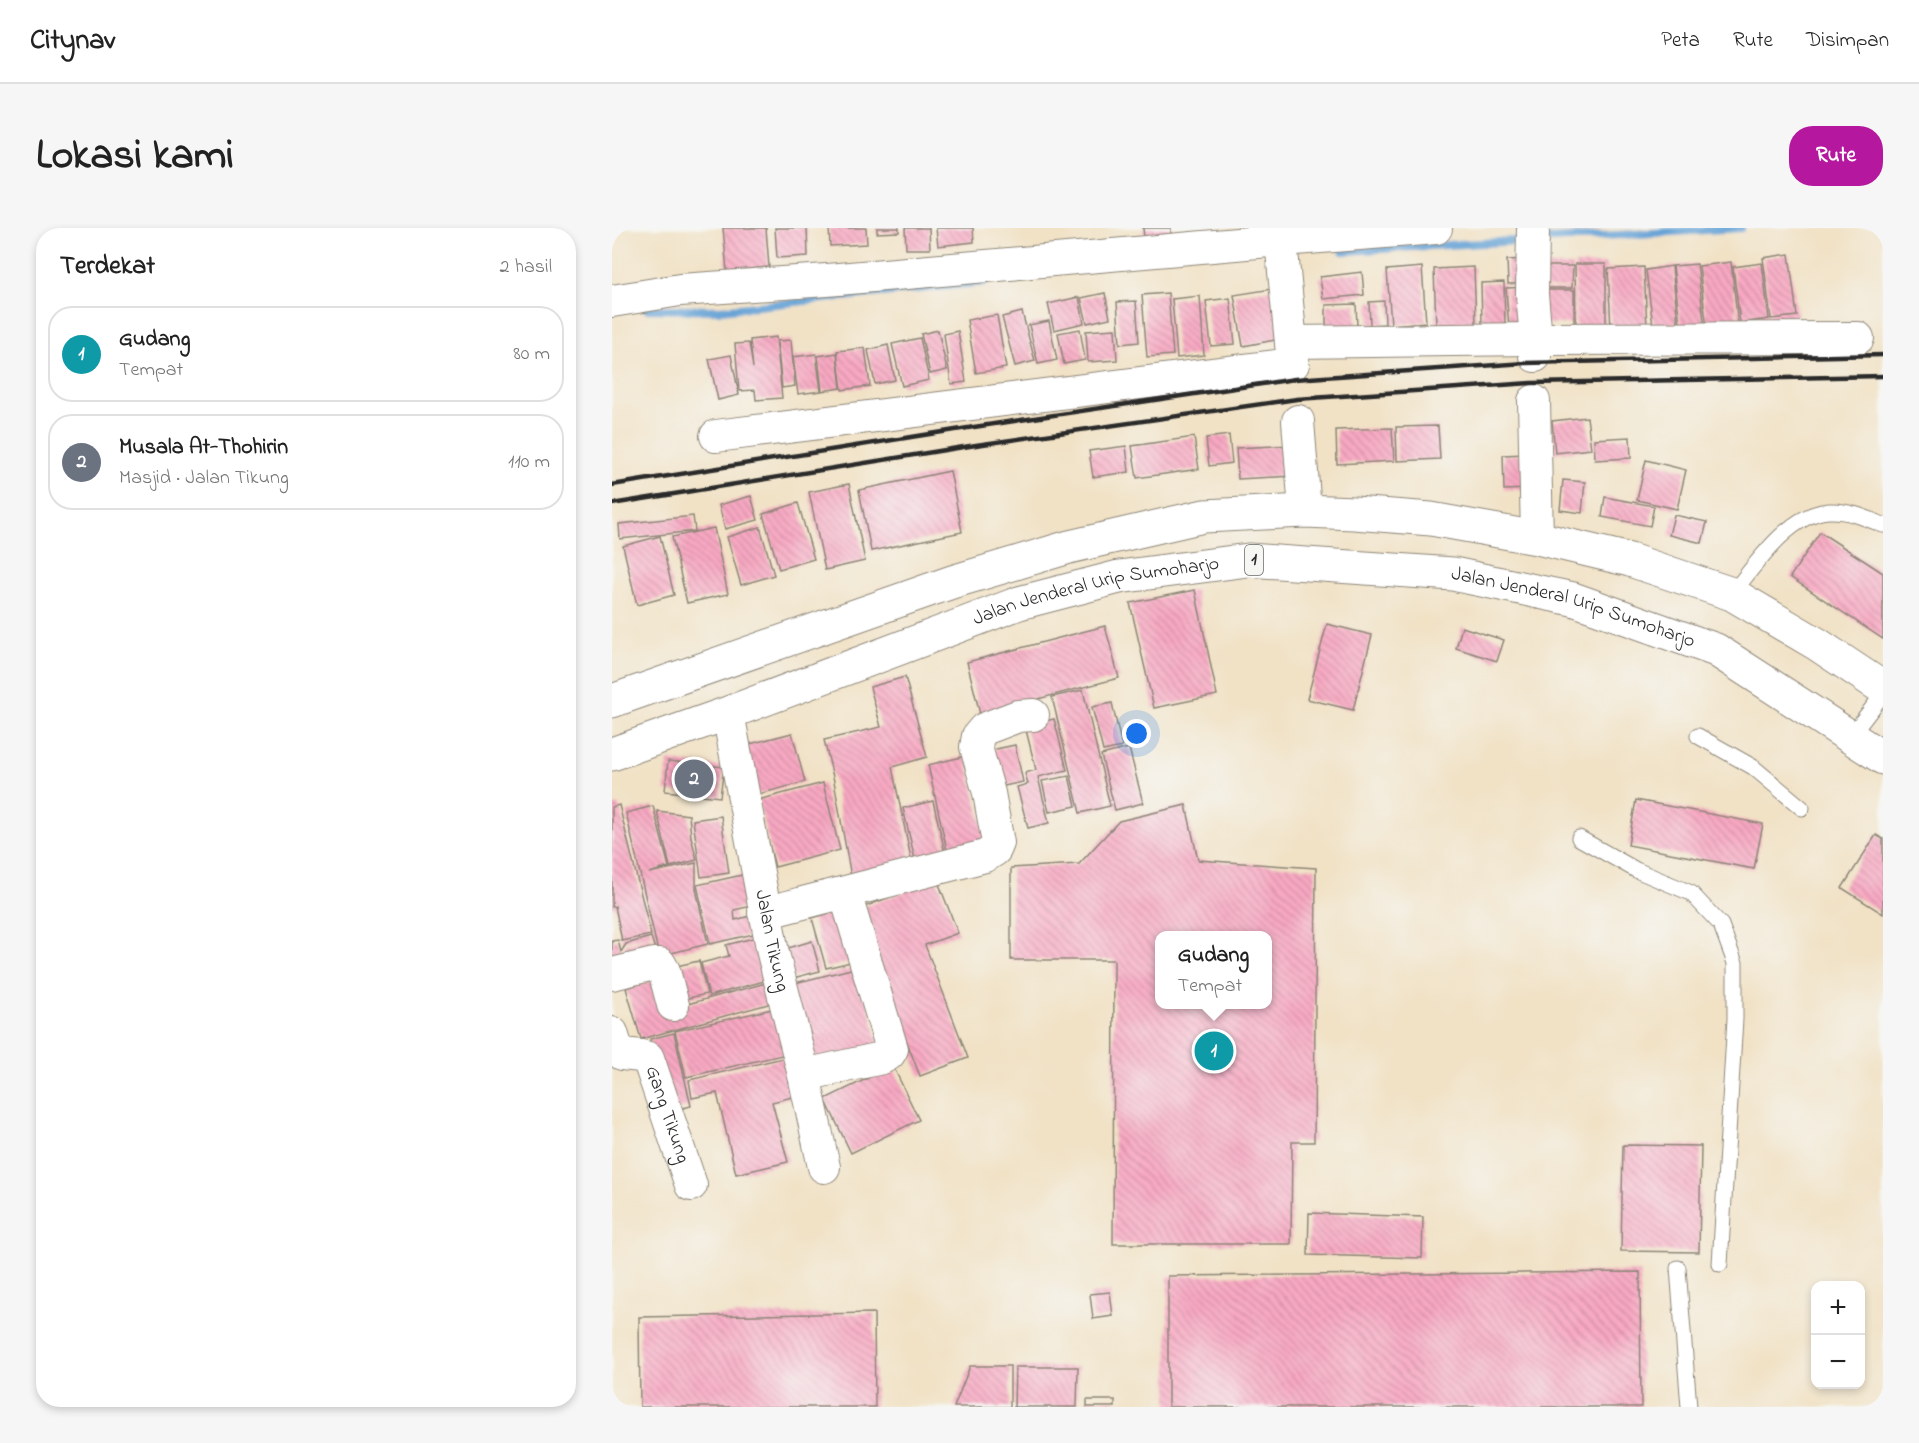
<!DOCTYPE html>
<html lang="id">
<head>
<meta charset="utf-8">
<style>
	:root { --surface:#fff; --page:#f6f6f6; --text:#222; --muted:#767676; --line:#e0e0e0; --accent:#b5179e }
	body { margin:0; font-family:"Indie Flower",sans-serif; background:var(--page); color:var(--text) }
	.controls { position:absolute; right:18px; bottom:18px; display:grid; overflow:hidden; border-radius:12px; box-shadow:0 3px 9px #0003 }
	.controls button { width:54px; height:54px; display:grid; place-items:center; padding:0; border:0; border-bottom:2px solid var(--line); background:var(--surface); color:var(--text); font:30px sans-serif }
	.you { position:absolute; left:525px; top:506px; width:21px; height:21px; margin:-15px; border:4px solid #fff; border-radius:50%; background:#1a73e8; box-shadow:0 0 0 9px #1a73e833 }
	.badge { display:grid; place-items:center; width:39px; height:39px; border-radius:50%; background:var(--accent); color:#fff; font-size:20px; font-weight:700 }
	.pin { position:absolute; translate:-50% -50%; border:3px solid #fff; box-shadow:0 2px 6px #0006 }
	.popup { position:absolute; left:543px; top:703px; width:117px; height:78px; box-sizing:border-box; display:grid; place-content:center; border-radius:12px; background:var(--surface); filter:drop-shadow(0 2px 4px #0005); font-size:20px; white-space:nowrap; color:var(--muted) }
	.popup b { font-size:22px; color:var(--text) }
	.popup::after { content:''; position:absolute; left:50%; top:100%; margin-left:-12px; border:12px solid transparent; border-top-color:var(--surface) }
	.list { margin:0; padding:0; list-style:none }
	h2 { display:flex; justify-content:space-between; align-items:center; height:78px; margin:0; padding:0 24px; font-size:26px }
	h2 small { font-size:20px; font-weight:400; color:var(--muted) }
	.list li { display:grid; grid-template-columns:39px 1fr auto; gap:18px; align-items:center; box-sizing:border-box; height:96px; margin:0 12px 12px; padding:0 12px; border:2px solid var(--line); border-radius:24px }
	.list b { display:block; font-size:22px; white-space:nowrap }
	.list p { margin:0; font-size:20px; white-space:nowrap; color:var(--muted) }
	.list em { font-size:20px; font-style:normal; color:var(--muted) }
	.map { position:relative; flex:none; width:1271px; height:1179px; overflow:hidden; border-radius:24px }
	header { display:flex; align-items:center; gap:36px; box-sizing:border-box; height:84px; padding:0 30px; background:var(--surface); border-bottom:2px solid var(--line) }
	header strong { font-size:28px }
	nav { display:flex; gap:33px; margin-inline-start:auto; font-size:21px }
	.intro { display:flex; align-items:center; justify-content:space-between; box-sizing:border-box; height:144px; padding:0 36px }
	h1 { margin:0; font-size:42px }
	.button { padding:15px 27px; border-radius:24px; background:var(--accent); color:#fff; font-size:21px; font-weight:700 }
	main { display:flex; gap:36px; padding:0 36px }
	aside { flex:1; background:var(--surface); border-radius:24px; box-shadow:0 3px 9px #0003 }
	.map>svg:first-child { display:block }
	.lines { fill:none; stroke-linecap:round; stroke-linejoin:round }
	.stream { stroke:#64a1d5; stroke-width:8 }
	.building { fill:url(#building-back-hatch); fill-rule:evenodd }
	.service-casing { stroke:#8e8678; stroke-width:17 }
	.minor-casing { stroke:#8e8678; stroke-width:34 }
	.trunk-casing { stroke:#8e8678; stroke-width:35 }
	.service { stroke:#fff; stroke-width:15 }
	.minor { stroke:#fff; stroke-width:32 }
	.trunk { stroke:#fff; stroke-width:33 }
	.rail { stroke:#2b2b2b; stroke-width:4.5 }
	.labels { text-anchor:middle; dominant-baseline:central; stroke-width:4.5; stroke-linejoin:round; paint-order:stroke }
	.shield { fill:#f6f6f2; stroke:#686867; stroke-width:1.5 }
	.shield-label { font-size:18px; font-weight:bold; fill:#2b2b2b }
	.street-label { font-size:20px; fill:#2b2b2b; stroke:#f6f6f2 }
</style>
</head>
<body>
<header>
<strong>Citynav</strong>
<nav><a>Peta</a><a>Rute</a><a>Disimpan</a></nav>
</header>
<div class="intro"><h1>Lokasi kami</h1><a class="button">Rute</a></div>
<main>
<aside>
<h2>Terdekat<small>2 hasil</small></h2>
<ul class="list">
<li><span class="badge" style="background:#0f9aa8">1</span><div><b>Gudang</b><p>Tempat</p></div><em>80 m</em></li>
<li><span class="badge" style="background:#6b7280">2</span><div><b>Musala At-Thohirin</b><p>Masjid · Jalan Tikung</p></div><em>110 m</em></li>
</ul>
</aside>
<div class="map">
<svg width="1271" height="1179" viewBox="0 0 1271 1179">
	<defs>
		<pattern id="building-back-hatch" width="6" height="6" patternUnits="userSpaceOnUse" patternTransform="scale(1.5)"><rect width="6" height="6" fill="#f9a9c3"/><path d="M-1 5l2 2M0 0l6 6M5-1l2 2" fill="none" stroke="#ca8a9f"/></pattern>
	</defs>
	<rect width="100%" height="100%" fill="#f6f6f2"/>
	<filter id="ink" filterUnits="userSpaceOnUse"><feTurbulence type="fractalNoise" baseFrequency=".0167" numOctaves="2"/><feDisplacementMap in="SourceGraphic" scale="12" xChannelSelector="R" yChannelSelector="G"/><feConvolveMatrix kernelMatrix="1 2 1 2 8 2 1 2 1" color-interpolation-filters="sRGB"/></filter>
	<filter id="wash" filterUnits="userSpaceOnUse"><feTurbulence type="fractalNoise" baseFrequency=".008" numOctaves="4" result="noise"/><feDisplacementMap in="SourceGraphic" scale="24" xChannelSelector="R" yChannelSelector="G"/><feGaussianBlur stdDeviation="1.35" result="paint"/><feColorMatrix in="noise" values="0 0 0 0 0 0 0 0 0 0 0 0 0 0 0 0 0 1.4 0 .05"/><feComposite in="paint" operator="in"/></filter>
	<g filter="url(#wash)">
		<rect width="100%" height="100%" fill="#f1e2c6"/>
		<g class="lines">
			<!-- stream -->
			<g class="stream">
				<polyline points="731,23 1129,0"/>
				<polyline points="35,81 108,82 372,54"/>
			</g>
		</g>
		<g id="blocks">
			<!-- building -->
			<g class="building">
				<polygon points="111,0 154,0 157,39 115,43"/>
				<polygon points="163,0 195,0 196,28 165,30"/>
				<polygon points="217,0 254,0 255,16 218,18"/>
				<polygon points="265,0 287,0 287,4 265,5"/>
				<polygon points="293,0 317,0 318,21 294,21"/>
				<polygon points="324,0 361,0 362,14 326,18"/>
				<polygon points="531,0 559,0 559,8 532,9"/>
				<polygon points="1177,26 1185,88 1159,91 1151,30"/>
				<polygon points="917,31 918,55 896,56 895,32"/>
				<polygon points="1119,34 1126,97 1095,100 1087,38"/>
				<polygon points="1150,35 1157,91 1128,95 1121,39"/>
				<polygon points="963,36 994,36 994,101 964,100"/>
				<polygon points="1085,36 1093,101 1069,103 1061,38"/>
				<polygon points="930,38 961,38 960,60 929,60"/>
				<polygon points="1060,38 1066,95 1041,98 1034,42"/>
				<polygon points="810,39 814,94 779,97 775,42"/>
				<polygon points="862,39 864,96 824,98 822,41"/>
				<polygon points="1032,39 1035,99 999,101 996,41"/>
				<polygon points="750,44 752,67 711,71 708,49"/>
				<polygon points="892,54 893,96 870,96 869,55"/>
				<polygon points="916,59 919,99 897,101 894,60"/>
				<polygon points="666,60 674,110 631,118 622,67"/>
				<rect x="925" y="62" width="37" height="34"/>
				<polygon points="493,65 498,90 475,95 469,70"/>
				<polygon points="556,65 561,127 535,129 530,67"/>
				<polygon points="588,68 592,127 565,130 560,71"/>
				<polygon points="467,69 472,95 442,102 436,76"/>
				<polygon points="618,70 623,116 599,118 594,73"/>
				<polygon points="524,73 527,114 508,116 505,74"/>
				<polygon points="772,73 773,96 758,97 757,74"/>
				<polygon points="744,76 745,98 714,99 714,77"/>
				<polygon points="410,84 423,133 403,138 390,89"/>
				<polygon points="385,87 394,140 364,145 355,92"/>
				<polygon points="437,93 445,132 426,136 417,97"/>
				<polygon points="468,101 473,132 452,136 446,105"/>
				<polygon points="503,101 505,132 476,134 474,103"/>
				<polygon points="326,102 335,142 318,146 309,106"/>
				<polygon points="346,103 354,154 339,156 332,106"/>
				<polygon points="164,109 170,170 144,172 143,162 127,163 123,116 137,115 141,140 138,112"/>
				<polygon points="308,110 317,152 290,158 280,116"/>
				<polygon points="179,112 183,158 170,160 165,113"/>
				<polygon points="276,117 283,152 263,156 256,122"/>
				<polygon points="253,120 258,158 230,162 225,123"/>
				<polygon points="225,125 229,160 210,163 206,128"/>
				<polygon points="204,126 209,163 186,166 181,129"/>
				<polygon points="119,127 127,167 106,172 97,131"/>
				<polygon points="975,189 979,221 943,225 940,193"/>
				<polygon points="826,198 828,231 785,233 784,199"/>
				<polygon points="780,200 782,233 725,236 724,202"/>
				<polygon points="617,207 620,235 597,238 594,210"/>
				<polygon points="582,209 587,241 525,250 520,218"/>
				<polygon points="1018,209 1019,230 983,232 982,211"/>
				<polygon points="680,217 681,248 626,251 624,220"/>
				<polygon points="514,218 517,244 481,249 477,223"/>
				<polygon points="915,226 916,261 892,262 891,227"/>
				<polygon points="1034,232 1074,242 1065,281 1025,272"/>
				<polygon points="338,243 350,304 259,323 247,262"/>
				<polygon points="951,252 973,254 970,285 948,282"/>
				<polygon points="237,256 253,333 213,342 197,264"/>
				<polygon points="139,268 146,292 113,301 107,277"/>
				<polygon points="993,269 1042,278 1038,298 990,289"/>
				<polygon points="186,275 202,331 167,341 151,286"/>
				<polygon points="1062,287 1095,294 1090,315 1057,307"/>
				<polygon points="81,288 83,303 8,311 7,296"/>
				<polygon points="148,299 162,347 129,357 115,309"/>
				<polygon points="102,300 116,366 75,375 60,309"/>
				<polygon points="1208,304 1271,345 1271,411 1178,349"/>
				<polygon points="48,308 62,367 25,377 11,318"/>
				<polygon points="583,362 605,467 542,480 518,375"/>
				<polygon points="715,396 760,407 741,482 695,471"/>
				<polygon points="493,398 507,450 368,486 355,434"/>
				<polygon points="850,399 892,412 885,433 844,420"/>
				<polygon points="293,449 315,529 280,539 300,635 239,649 222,553 212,512 269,499 258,459"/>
				<polygon points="471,462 498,578 468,585 440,469"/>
				<polygon points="500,475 510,519 491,523 480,479"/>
				<polygon points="442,491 455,542 426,549 437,595 416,600 405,559 416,556 413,545 424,542 413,498"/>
				<polygon points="180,505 193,554 143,567 130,518"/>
				<polygon points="403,517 411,554 378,561 370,524"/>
				<polygon points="517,520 531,575 503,582 489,527"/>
				<polygon points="354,528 375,618 336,627 316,537"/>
				<polygon points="56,533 112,539 108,569 53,563"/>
				<polygon points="457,548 464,578 437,584 430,553"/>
				<polygon points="211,555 228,622 163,639 146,572"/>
				<polygon points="1024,572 1151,596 1142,641 1016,617"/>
				<polygon points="321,573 335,633 305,640 291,580"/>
				<polygon points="7,577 39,707 10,713 3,678 0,679 0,579"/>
				<path d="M 574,577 L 586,632 L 704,640 L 702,914 L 680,914 L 679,1016 L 501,1016 L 502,732 L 399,732 L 399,640 L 467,636 L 507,593 ZM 548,708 L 656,708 L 656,776 L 548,777 Z"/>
				<polygon points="41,578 57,639 37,645 84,635 84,661 96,716 47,728 14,585"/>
				<polygon points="45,583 77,587 79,609 85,632 58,639"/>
				<polygon points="109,588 117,645 89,649 81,592"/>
				<polygon points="1264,607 1271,611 1271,686 1230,660"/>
				<polygon points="139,645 144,677 122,682 123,692 142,687 146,705 98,716 85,657"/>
				<polygon points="325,651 346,705 313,717 356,830 308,848 244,682"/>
				<polygon points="233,681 247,732 214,740 200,690"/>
				<polygon points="39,709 46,731 0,744 0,713 6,712 9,724 14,716"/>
				<polygon points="145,709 156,752 97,768 89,735 117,728 114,717"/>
				<polygon points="200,713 208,743 181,750 173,721"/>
				<polygon points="87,733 95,766 67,772 60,739"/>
				<polygon points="247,739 268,823 200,840 179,756"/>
				<polygon points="44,751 53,782 154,755 160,775 29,811 14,760"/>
				<polygon points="169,779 179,825 74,849 63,803"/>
				<polygon points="62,805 79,878 55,884 38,811"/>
				<polygon points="184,827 193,866 160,874 176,934 124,946 105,865 80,870 77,852"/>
				<polygon points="281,838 307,892 239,925 213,871"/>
				<polygon points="1011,917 1089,918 1087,1024 1009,1023"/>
				<polygon points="697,985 811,989 810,1030 696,1027"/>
				<polygon points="1028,1044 1029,1179 556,1179 556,1048"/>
				<polygon points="498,1064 501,1088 481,1091 478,1066"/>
				<polygon points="262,1085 263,1179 28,1179 27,1089"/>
				<polygon points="358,1138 398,1138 398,1179 342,1179"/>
				<polygon points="403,1139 466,1139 465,1179 402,1179"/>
				<rect x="475" y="1172" width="28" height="7"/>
			</g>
		</g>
	</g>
	<g filter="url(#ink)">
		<use href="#blocks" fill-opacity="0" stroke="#8e8678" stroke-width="1.5"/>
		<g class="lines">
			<!-- service casing -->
			<g class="service-casing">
				<g id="service">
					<path d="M 1120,366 C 1143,337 1178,285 1217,283 C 1236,282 1254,290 1271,297"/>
					<polyline points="1086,508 1141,539 1190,580"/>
					<polyline points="1238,509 1271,466"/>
					<polyline points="967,610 1024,642 1079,665 1109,697 1123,735 1123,791 1108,1036"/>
					<polyline points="1066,1040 1077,1179"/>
				</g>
			</g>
			<!-- minor casing -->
			<g class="minor-casing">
				<g id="minor">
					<polyline points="921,0 920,66 924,111 923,128"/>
					<polyline points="0,73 68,62 215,52 670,12 824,0"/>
					<polyline points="679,114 924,111 1246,110"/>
					<polyline points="922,173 925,310"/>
					<polyline points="686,193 693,283"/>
					<polyline points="104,208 681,136 670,23 671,0"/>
					<path id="s1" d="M 116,485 L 161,725 L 192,847 L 212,939"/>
					<polyline points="152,685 373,628 383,622 386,615 377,565 364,519 366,508 372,501 406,488 421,487"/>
					<polyline points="0,746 42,736 48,736 52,743 61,777"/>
					<path id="s2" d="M 0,805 L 5,821 L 10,826 L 29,828 L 36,830 L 79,957"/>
					<polyline points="192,847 270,830 277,826 280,821 233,665"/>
				</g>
			</g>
			<!-- trunk casing -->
			<g class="trunk-casing">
				<g id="trunk">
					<polyline points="0,473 340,354 457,319 592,288 693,283 742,285 819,291 925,310 1018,332 1120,366 1205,416 1271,460"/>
					<path id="s3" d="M 0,526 L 116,485 L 407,375 L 507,349 L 636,332 L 841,346 L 961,371 L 1104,422 L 1271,530"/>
				</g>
			</g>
			<!-- service -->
			<use href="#service" class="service"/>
			<!-- minor -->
			<use href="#minor" class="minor"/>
			<!-- trunk -->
			<use href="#trunk" class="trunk"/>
			<!-- rail -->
			<g class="rail">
				<polyline points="0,257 362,199 683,151 913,135 1271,127"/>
				<polyline points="0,276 364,217 685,171 919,155 1271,148"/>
			</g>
		</g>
	</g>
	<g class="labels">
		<!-- shield labels -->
		<rect class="shield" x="633" y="317" width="18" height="30" rx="4.5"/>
		<g class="shield-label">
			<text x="642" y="332">1</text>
		</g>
		<!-- street labels -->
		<g class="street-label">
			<text stroke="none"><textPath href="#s3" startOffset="512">Jalan Jenderal Urip Sumoharjo</textPath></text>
			<text stroke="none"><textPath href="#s3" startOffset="998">Jalan Jenderal Urip Sumoharjo</textPath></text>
			<text stroke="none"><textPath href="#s1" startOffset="232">Jalan Tikung</textPath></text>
			<text stroke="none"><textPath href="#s2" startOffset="110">Gang Tikung</textPath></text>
		</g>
	</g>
</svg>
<div class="controls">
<button>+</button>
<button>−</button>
</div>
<div class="you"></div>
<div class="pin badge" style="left:602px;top:823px;background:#0f9aa8">1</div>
<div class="popup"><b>Gudang</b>Tempat</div>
<div class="pin badge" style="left:82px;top:551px;background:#6b7280">2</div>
</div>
</main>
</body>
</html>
